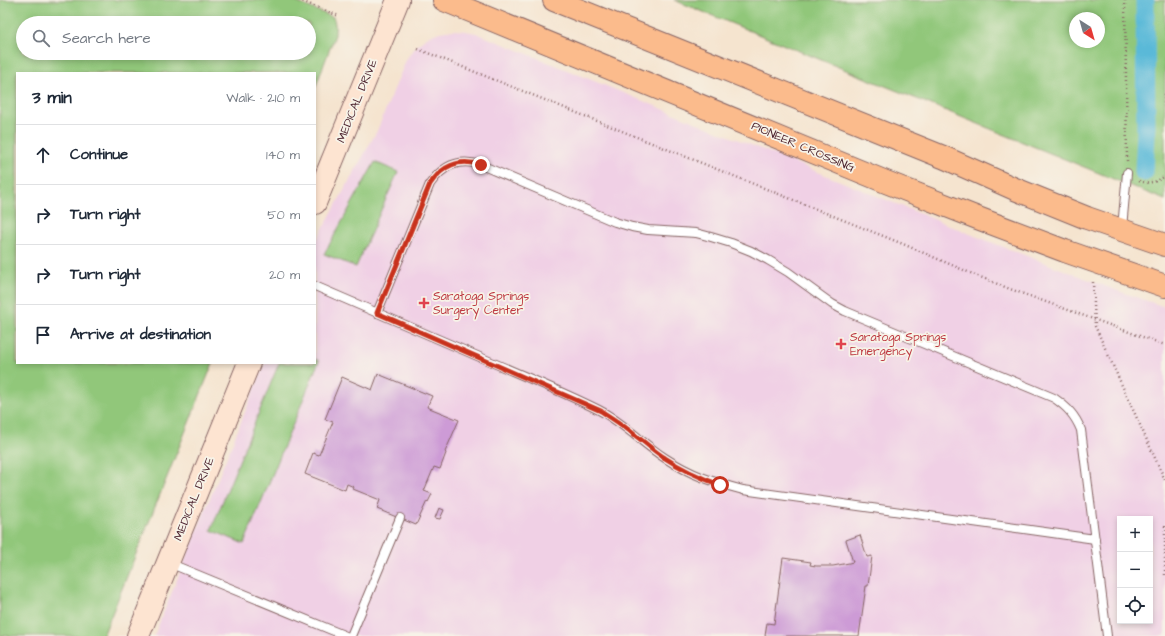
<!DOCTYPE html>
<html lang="en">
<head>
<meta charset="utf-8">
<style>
	:root { --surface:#fff; --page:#f2f2f3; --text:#1f2937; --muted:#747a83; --line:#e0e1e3 }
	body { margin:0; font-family:"Architects Daughter",sans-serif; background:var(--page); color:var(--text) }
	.controls { position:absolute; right:12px; bottom:12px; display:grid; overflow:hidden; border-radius:0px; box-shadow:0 2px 6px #0003 }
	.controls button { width:36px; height:36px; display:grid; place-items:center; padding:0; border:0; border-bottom:1px solid var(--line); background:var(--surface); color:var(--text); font:20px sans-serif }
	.compass { position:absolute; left:1069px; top:12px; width:36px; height:36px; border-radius:50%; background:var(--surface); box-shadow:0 2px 6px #0003; rotate:143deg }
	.stop { position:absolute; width:12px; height:12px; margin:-9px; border:3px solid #c8321e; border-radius:50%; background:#fff }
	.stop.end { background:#c8321e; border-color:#fff; box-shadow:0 1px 4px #0008 }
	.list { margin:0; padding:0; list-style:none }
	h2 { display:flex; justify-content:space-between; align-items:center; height:52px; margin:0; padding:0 16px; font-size:17px }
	h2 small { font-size:13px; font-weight:400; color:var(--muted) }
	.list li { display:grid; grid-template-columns:26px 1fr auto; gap:12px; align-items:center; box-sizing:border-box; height:60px; padding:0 16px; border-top:1px solid var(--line) }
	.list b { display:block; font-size:15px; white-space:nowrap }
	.list em { font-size:13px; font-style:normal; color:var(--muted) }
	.icon { flex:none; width:22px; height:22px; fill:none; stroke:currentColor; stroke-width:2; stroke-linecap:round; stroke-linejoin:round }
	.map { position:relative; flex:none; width:1165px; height:636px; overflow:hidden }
	.search { position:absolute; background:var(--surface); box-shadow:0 2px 6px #0003; left:16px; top:16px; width:300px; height:44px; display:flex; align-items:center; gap:10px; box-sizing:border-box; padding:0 14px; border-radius:22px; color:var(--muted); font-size:15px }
	.panel { position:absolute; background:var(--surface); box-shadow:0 2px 6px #0003; left:16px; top:72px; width:300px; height:292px; border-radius:0px }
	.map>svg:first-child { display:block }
	.built { fill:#f0d0e5; fill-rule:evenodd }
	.green { fill:#91c77a; stroke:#6e7352; fill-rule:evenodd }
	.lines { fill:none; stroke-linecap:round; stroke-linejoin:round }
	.canal { stroke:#5ab9d8; stroke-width:19 }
	.building { fill:#cd9bd6 }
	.lane-casing { stroke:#866464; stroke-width:10 }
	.secondary-casing { stroke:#866464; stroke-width:24 }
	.highway-casing { stroke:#866464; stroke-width:24 }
	.path { stroke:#866464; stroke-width:2.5; stroke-dasharray:1 3; stroke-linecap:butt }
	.lane { stroke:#fff; stroke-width:8 }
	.secondary { stroke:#fde4d1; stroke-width:22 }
	.highway { stroke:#fbbb8c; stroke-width:22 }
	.route { stroke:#c8321e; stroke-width:5 }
	.health-dot { fill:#e0444e; stroke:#f7f3e8; stroke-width:1.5 }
	.labels { text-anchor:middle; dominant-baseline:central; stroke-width:3.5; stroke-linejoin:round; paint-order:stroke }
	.street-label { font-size:12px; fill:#4a1f2b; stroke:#f7f3e8 }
	.health-label { font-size:12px; fill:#be3a42; stroke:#f7f3e8; text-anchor:start }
</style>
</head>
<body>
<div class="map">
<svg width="1165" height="636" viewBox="0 0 1165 636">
	<rect width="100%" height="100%" fill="#f7f3e8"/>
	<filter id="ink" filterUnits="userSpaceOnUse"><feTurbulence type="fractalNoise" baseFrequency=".025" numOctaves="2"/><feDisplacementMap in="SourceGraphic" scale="8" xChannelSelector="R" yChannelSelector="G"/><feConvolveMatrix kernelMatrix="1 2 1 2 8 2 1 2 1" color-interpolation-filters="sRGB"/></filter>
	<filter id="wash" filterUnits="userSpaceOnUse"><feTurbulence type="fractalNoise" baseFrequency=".012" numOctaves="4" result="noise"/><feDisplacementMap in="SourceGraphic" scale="16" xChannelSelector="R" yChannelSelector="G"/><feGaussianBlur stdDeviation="0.9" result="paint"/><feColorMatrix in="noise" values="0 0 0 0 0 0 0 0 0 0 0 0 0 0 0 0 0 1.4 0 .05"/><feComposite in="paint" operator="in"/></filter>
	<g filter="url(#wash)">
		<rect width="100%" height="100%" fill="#f5e4cf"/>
		<!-- built -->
		<path class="built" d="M 453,30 L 465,31 L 476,33 L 975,236 L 1118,291 L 1165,307 L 1165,636 L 154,636 L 265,363 L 315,363 L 315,243 L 377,131 L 406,60 L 412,51 L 420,43 L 429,36 L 440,32 ZM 1120,519 L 1150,519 L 1150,621 L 1120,621 Z"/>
		<!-- green -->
		<g class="green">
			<path d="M 0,0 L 291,0 L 333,17 C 336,23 335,29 335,35 L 315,88 L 315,73 L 17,73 L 17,363 L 213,363 L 103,636 L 0,636 ZM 23,23 L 309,23 L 309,53 L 23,53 Z"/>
			<path d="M 674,0 L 1165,0 L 1165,200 ZM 1075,18 L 1099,18 L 1099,42 L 1075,42 Z"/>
			<polygon points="375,162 398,172 356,267 324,254"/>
			<polygon points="315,359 319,361 244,544 211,530 279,363 315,363"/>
		</g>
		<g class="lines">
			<!-- canal -->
			<polyline class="canal" points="1144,172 1146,134 1145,0"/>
		</g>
		<g id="blocks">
			<!-- building -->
			<g class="building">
				<polygon points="378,374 432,396 427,407 459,420 445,452 446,453 440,469 434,467 424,491 432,494 428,502 427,501 416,525 377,509 380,500 353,489 354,487 347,484 345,490 305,474 313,453 319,455 333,422 325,419 342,377 372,390"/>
				<polygon points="439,508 444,510 440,519 435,518"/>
				<polygon points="860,535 867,557 872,556 868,586 866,586 859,636 765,636 767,623 774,624 783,558 811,562 810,565 816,566 833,566 849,563 853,562 846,540"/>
			</g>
		</g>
	</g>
	<g filter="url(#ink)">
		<use href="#blocks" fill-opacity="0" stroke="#866464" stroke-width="1"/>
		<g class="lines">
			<!-- lane casing -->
			<g class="lane-casing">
				<g id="lane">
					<polyline points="1122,228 1127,173"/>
					<path d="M 315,286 C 371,310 426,334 482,358 C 521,375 561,391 599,410 C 624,423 642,443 665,458 C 691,475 713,482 743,490 L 1095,539"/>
					<path d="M 377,313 L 430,184 C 443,165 459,158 481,165 L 615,222 L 632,227 L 648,230 L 696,233 L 711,237 L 731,243 L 751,251 L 768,260 L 788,272 L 832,304 L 845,311 L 1054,398 C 1067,407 1075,415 1081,430 L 1107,636"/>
					<polyline points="169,563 346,636"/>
					<polyline points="351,636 400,518"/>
				</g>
			</g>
			<!-- secondary casing -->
			<g class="secondary-casing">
				<g id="secondary">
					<polyline points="315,203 398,0"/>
					<polyline points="138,636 249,363"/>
				</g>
			</g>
			<!-- highway casing -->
			<g class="highway-casing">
				<g id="highway">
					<polyline points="444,0 886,182 975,217 1065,251 1165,286"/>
					<polyline points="554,0 943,157 1015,189 1087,218 1165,245"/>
				</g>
			</g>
			<!-- path -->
			<g class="path">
				<polyline points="299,0 339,16"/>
				<polyline points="1125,0 1127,161"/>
				<polyline points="418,49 903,244 968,272 1010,289 1165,345"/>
				<polyline points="1165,94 1164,100 1165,108"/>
				<path d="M 1139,181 C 1149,184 1157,182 1165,176"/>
				<polyline points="1093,282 1095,326 1165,480"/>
				<polyline points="1165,526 1165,575"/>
			</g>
			<!-- lane -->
			<use href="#lane" class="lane"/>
			<!-- secondary -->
			<use href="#secondary" class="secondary"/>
			<!-- highway -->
			<use href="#highway" class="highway"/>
		</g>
	</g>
	<g class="lines" filter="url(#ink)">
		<!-- route -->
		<path class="route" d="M 481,165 C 459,158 443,165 430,184 L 377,313 L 601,411 C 613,419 625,426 636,436 C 646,443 655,452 665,458 C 683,470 701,478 720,485"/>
	</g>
	<!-- markers -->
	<g class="health-dot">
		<path d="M422 297h4v4h4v4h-4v4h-4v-4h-4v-4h4z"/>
		<path d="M839 338h4v4h4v4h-4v4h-4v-4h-4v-4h4z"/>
	</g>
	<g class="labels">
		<!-- street labels -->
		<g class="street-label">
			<text transform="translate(357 101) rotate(-68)">MEDICAL DRIVE</text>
			<text transform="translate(803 147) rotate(23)">PIONEER CROSSING</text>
			<text transform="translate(194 499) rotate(-68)">MEDICAL DRIVE</text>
		</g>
		<!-- health labels -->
		<g class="health-label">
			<text x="433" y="296">Saratoga Springs<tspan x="433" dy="14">Surgery Center</tspan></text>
			<text x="850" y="337">Saratoga Springs<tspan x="850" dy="14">Emergency</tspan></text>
		</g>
	</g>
</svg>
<div class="controls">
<button>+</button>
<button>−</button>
<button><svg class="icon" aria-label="locate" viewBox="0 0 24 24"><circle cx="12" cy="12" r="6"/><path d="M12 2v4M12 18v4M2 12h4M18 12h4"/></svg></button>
</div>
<svg class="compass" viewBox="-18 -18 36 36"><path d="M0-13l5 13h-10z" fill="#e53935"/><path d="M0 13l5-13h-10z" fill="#747a83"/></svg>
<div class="stop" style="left:720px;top:485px"></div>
<div class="stop end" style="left:481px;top:165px"></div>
<div class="search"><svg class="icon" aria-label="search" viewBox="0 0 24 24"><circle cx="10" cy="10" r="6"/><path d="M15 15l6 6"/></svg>Search here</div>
<section class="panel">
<h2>3 min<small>Walk · 210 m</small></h2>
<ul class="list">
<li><svg class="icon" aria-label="ahead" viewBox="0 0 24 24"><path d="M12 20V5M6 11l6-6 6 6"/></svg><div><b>Continue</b></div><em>140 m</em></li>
<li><svg class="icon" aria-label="right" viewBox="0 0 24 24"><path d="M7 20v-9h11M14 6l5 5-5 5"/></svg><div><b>Turn right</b></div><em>50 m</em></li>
<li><svg class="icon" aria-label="right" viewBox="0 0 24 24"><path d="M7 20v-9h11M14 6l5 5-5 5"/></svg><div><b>Turn right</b></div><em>20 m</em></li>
<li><svg class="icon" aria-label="arrive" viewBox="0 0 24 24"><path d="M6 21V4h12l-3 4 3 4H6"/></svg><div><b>Arrive at destination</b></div></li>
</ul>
</section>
</div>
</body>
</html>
